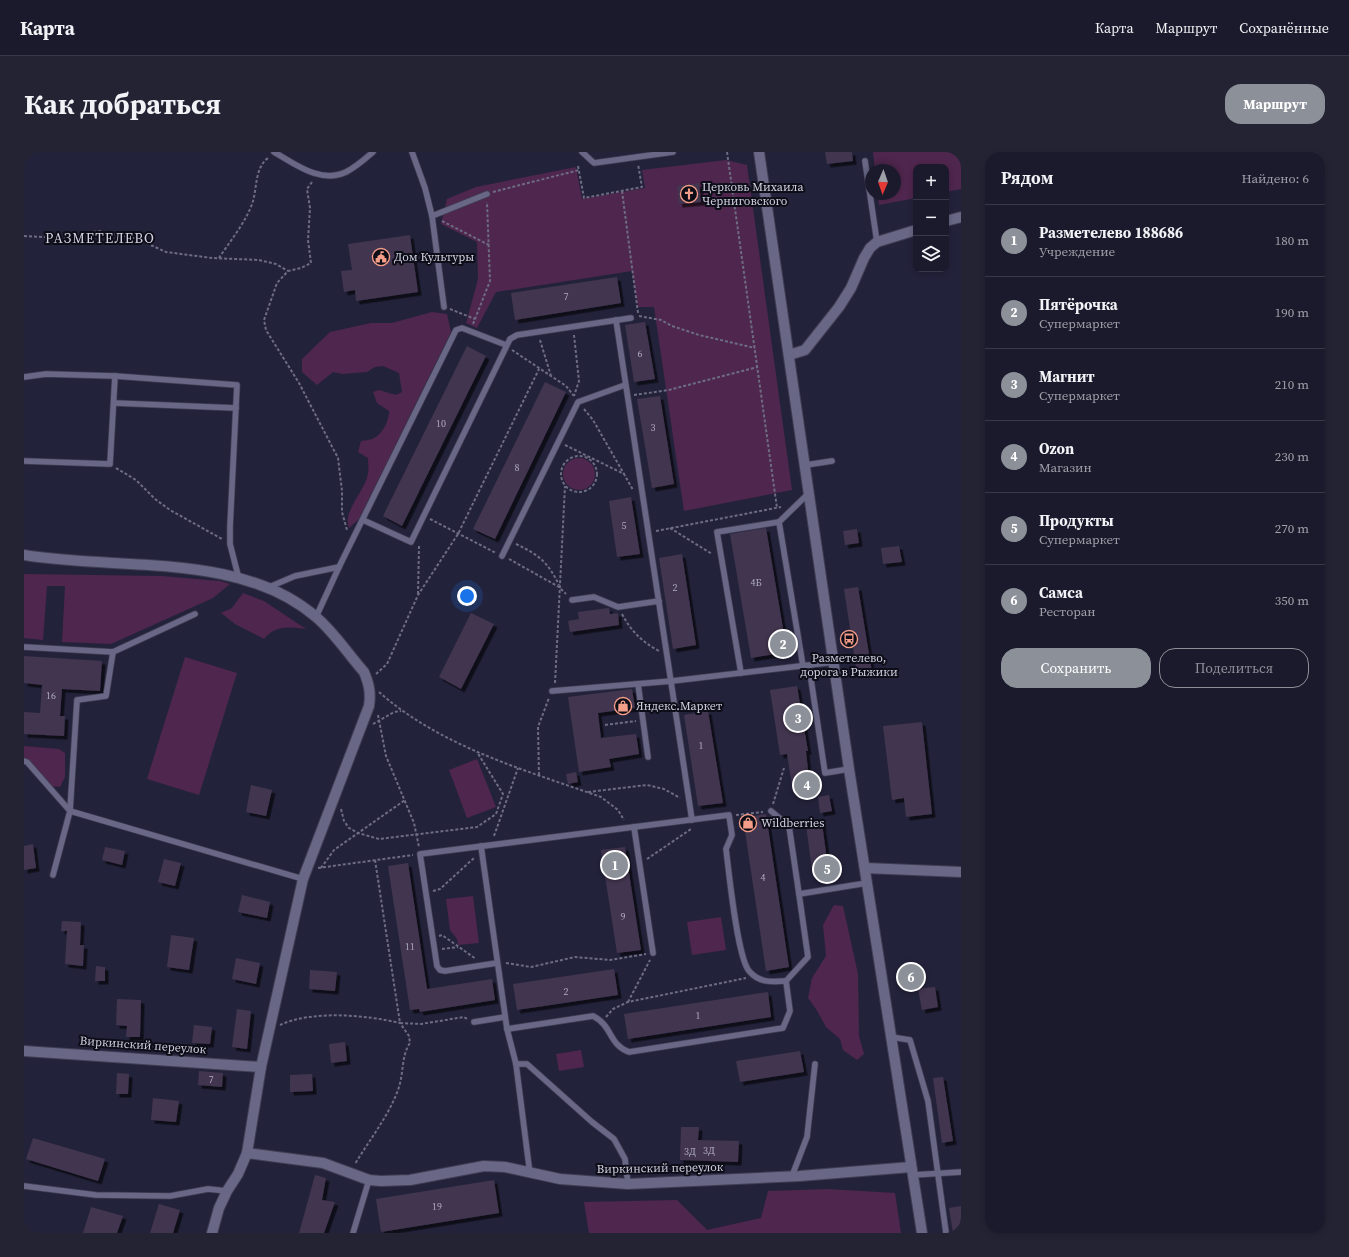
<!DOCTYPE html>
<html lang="ru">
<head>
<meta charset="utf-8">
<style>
	:root { --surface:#1a1a2c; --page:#232334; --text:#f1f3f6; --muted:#9fa1a9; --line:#383848; --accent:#8c9099 }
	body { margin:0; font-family:"Source Serif 4",serif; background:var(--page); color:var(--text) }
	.controls { position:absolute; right:12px; top:12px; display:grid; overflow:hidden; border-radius:8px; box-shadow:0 2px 6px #0003 }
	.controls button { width:36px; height:36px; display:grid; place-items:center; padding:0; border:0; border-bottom:1px solid var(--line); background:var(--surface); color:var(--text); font:20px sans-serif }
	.compass { position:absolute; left:841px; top:12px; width:36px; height:36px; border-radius:50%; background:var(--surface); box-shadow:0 2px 6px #0003; rotate:182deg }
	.you { position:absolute; left:443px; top:444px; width:14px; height:14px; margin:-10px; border:3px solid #fff; border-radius:50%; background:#1a73e8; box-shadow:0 0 0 6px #1a73e833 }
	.badge { display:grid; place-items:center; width:26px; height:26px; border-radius:50%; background:var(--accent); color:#fff; font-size:13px; font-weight:700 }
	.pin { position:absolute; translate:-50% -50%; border:2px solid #fff; box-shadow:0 1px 4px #0006 }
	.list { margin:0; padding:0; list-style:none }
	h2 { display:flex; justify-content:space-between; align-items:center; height:52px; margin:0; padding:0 16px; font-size:17px }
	h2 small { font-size:13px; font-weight:400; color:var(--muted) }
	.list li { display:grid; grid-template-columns:26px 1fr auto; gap:12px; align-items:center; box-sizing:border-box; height:72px; padding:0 16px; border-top:1px solid var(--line) }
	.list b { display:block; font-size:15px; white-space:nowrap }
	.list p { margin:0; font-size:13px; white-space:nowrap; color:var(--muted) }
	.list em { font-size:13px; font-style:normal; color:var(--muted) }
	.actions { display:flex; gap:8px; padding:12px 16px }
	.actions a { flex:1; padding:9px 0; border:1px solid var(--accent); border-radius:16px; text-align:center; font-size:14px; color:var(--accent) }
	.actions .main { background:var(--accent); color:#fff }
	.icon { flex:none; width:22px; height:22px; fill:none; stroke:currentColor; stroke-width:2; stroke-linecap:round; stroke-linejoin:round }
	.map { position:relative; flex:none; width:937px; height:1081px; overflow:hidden; border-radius:16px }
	header { display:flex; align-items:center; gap:24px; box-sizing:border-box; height:56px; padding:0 20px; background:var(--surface); border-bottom:1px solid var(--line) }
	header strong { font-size:19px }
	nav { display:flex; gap:22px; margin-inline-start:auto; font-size:14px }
	.intro { display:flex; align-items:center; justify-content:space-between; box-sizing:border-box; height:96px; padding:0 24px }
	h1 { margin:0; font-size:28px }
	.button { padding:10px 18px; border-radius:16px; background:var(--accent); color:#fff; font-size:14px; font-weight:700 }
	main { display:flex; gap:24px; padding:0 24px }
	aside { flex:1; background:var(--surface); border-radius:16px; box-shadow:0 2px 6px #0003 }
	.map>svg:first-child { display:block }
	.green { fill:#4f264d }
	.building { fill:#42354f; filter:url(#shadow) }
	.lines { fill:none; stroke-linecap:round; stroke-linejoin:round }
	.lane-casing { stroke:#403e54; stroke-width:7 }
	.street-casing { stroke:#403e54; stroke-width:12 }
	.secondary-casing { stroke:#403e54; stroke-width:12 }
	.path { stroke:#6d6c82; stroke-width:2; stroke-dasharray:3 2; stroke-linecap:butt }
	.lane { stroke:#686785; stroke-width:5.5 }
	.street { stroke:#686785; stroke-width:10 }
	.secondary { stroke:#686785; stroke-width:10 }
	.labels { text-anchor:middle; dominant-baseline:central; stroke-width:4; stroke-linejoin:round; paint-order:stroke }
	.number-label { font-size:10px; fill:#adaabd }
	.poi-label { font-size:12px; fill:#d1d1e2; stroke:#0d0d18; text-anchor:start }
	.street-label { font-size:12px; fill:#d1d1e2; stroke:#0d0d18 }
	.quarter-label { font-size:14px; letter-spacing:1px; fill:#d1d1e2; stroke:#0d0d18 }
</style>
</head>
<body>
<header>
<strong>Карта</strong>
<nav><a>Карта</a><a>Маршрут</a><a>Сохранённые</a></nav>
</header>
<div class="intro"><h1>Как добраться</h1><a class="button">Маршрут</a></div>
<main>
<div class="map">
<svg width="937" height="1081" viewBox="0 0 937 1081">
	<defs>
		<filter id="shadow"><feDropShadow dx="3.5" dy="3.5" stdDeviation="0" flood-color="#0009"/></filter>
	</defs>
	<rect width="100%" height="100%" fill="#23223b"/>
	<!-- green -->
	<g class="green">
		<polygon points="849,0 937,0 937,37 922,40 922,15 892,15 892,46 855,53 854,42 871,42 871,18 851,18"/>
		<polygon points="702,8 723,13 768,338 660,359 630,155 614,155 608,119 472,140 453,176 442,171 454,127 453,90 417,72 423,47 452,35 552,15 558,47 621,36 618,18"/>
		<path d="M 408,160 L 423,162 L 427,180 L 335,367 L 325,376 C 318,360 341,339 344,322 C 345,317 344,311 344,306 L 334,300 L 337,289 C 341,288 347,288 350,286 C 359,282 365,268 365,259 L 353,251 L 349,240 L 355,238 L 372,243 L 378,240 L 375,221 L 359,214 L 351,215 L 343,220 L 318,222 L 309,220 L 293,233 L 278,220 L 278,207 L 306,180 L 347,171 L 368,171 Z"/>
		<circle cx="555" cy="322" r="16"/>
		<polygon points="0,422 137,424 196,429 206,432 189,446 87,492 38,490 41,434 23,434 19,488 0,486"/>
		<path d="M 219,441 L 240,449 L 282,477 C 265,475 252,473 240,487 L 211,472 L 197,461 L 208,456 Z"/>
		<polygon points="161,505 213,521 175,643 123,627"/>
		<polygon points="0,594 35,597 41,601 41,625 36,635 26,634 0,607"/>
		<polygon points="453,607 472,655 443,666 425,618"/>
		<polygon points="449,744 455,791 434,793 433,787 426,778 422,747"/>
		<polygon points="810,753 819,754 834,822 835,884 840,902 833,908 819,898 816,887 802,875 792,857 784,846 788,826 802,804 799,773"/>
		<polygon points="697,765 702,798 668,803 663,770"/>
		<polygon points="557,898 560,915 535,919 532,902"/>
		<polygon points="804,1037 871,1041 877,1081 565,1081 560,1050 653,1048 683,1078 737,1066 744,1039"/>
	</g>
	<!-- building -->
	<g class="building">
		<polygon points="801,0 828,0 829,9 803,12"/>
		<polygon points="675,31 677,50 655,52 653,34"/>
		<polygon points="386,83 394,140 332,149 331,138 320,140 317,119 328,118 324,92"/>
		<polygon points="593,125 597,151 491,168 487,141"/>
		<polygon points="621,170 631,227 610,230 601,173"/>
		<polygon points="443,194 462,204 378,374 359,364"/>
		<polygon points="521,230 542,240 471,387 449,377"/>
		<polygon points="636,244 650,332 628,336 613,247"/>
		<polygon points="607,345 616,402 593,405 585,349"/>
		<polygon points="742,376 763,500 727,506 706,382"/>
		<polygon points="833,377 835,391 821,393 819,379"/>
		<polygon points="875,394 878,410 859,412 857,396"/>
		<polygon points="658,402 672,493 649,497 635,406"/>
		<polygon points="834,435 848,520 833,522 820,437"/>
		<polygon points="585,456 586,462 594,461 595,473 546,480 544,469 555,467 554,460"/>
		<polygon points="447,461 470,472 437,537 415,525"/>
		<polygon points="0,504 78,509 76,539 38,537 36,564 41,564 40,584 0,582 0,560 16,561 18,533 0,531"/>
		<polygon points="773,534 784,599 782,599 786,637 769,640 763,602 756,603 746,538"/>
		<polygon points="608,537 611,556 574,561 577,586 612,582 615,602 585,607 587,615 555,620 544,545"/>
		<polygon points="684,559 699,651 674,654 660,563"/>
		<polygon points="898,570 908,662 882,665 880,646 868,648 859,574"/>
		<polygon points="552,620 554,630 544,632 542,622"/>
		<polygon points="227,633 248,638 242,664 222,660"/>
		<polygon points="805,643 808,659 796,661 794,645"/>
		<polygon points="742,662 765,815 742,819 719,666"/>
		<polygon points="798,671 805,723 789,725 782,673"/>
		<polygon points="9,692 12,716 0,718 0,694"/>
		<polygon points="81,695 101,699 98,713 78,708"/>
		<polygon points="601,695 617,798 593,801 577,698"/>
		<polygon points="140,707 157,711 151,734 134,730"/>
		<polygon points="384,711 403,837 468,827 471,848 396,860 395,857 386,858 364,714"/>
		<polygon points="218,743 246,750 243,766 214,760"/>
		<polygon points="38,769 57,770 56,793 60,793 59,814 41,812 43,779 37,779"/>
		<polygon points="147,783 170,786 165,818 143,815"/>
		<polygon points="212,806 236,811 232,832 208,827"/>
		<polygon points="72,814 81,815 81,829 71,829"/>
		<polygon points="590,817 594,843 493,858 489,832"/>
		<polygon points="286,818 313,820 311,839 285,837"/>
		<polygon points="911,835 914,855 898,858 894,837"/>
		<polygon points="744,840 747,865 604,887 600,862"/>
		<polygon points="93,847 117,848 116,885 102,885 103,874 92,873"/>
		<polygon points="213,857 227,859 223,897 208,895"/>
		<polygon points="170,873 188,875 186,892 168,891"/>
		<polygon points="321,890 323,909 307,911 305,892"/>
		<polygon points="776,899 780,920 716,930 712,909"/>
		<polygon points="175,919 199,921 198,935 174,933"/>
		<polygon points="93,921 105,922 104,942 92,942"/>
		<polygon points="288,922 289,939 266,940 266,923"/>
		<polygon points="919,925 929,989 918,991 909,926"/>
		<polygon points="129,946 155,949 152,970 127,968"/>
		<polygon points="657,975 675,975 674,988 715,989 714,1010 656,1008"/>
		<polygon points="9,986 81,1007 74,1029 2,1007"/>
		<polygon points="291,1023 302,1026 298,1048 311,1050 300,1081 275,1081"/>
		<polygon points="470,1028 475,1061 357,1080 352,1047"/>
		<polygon points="135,1052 156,1058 149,1081 126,1081"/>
		<polygon points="937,1054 937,1081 929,1081 925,1056"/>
		<polygon points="67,1055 99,1064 93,1081 59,1081"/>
	</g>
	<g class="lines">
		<!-- lane casing -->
		<g class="lane-casing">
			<g id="lane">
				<path d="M 250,0 C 271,12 296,32 322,20 C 332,15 341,7 349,0"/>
				<polyline points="388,0 401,36 408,64 420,155"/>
				<polyline points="558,0 570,11 649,0"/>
				<polyline points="841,9 853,90"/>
				<polyline points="408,64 463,42"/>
				<polyline points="592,168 668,668"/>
				<polyline points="91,224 213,233 206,375 206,392 215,427"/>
				<polyline points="0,225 22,222 91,224 86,312 0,309"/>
				<polyline points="90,251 212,256"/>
				<polyline points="782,313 808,309"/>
				<polyline points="339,368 387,390 486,187 493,183 607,166"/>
				<polyline points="478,404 554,250 601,233"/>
				<polyline points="243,436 271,424 315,415"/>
				<polyline points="548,448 570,445 594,455 635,449"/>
				<polyline points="292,465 315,415 432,178 438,176 482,193"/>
				<polyline points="0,495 89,500 171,462"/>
				<polyline points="89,500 82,544 53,548 46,659 279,727"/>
				<polyline points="779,514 755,370 785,341"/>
				<polyline points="785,514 801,621 825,617"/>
				<polyline points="717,521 693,380 755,370"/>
				<polyline points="614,532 624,605"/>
				<polyline points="528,539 648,529 811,510"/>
				<polyline points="0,609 3,610 46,659 29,723"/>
				<polyline points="747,659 765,674 775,742"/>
				<polyline points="610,675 629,801"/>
				<polyline points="457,694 483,877 492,912 506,1022"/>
				<path d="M 473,811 L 421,819 L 416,818 L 413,814 L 396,702 L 705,663 L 708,683 L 702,697 C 705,720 713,804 725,819 C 735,831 748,830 762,829"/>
				<polyline points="450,870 481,865"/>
				<path d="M 483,877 L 569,864 C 589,874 584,892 605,900 L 759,876 L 766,859 L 762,829 L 784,805 L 775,742 L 843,731"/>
				<polyline points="867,885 886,888 904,949 922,1081"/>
				<polyline points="492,912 503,912 568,970 590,987 601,1007 604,1032"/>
				<polyline points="889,1023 937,1020"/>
				<polyline points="768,1024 783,985 791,912"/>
				<polyline points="0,1034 72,1043 146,1044 184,1037 203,1039"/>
				<polyline points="329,1081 345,1028"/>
			</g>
		</g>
		<!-- street casing -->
		<g class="street-casing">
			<g id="street">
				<polyline points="922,69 937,65"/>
				<polyline points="765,203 781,198 815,155 827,136 840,106 846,96 853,90 892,78"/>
				<path d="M 0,403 C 93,419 216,399 292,465 C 310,480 324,502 340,520 C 345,532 347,541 345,554 L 279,727 L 237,915 L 223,1001 L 214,1022 L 203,1039 L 195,1056 L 188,1081"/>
				<polyline points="841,716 937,720"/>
				<polyline points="0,899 237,915"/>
				<polyline points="223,1001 299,1011 345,1028 357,1029 386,1028 460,1014 481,1015 536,1027 604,1032 776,1024 887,1015"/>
			</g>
		</g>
		<!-- secondary casing -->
		<g class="secondary-casing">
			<polyline id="secondary" points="735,0 825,617 898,1081"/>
		</g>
		<!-- path -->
		<g class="path">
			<polyline points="703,0 753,356"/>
			<polyline points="554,14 560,46 618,35 614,12"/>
			<polyline points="288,30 283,37 286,56 284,88 287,111 277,116 264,119 253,131 240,168 242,178 275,231 314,306 318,339 318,360 323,378"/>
			<polyline points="692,37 709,34"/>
			<polyline points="598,39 614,161"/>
			<polyline points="469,40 555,18"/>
			<polyline points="418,69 465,93"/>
			<polyline points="0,84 41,86 74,79 111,86 142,100 188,106 235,108 252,112 264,119"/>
			<path d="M 195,106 C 206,89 223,69 229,49 C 233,35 231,16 244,6"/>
			<polyline points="426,157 451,167"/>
			<polyline points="615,164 637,168 648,174 675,183 731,196"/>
			<polyline points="449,172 466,129 463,50"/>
			<polyline points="550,183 555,229 550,244"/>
			<polyline points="516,188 527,224"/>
			<polyline points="488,198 542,234 550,244"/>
			<polyline points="610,243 645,238 734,215"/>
			<polyline points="560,257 569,268 600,322"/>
			<polyline points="541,293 600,322 609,338"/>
			<circle cx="555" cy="322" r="18"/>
			<polyline points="92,316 112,328 131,347 146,358 198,387"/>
			<polyline points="406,367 472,401"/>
			<polyline points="646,376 688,402"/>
			<polyline points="632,379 757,355"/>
			<path d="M 492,392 C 515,403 524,410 535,433"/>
			<polyline points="485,407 535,435 542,442"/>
			<polyline points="394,442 395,394"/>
			<path d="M 598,462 C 607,479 618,490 635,499"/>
			<polyline points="352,522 363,512 394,443 434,382 515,217"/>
			<polyline points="531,531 541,334"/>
			<path d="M 355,540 C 417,595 501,618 577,645 L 594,658 L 600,668"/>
			<polyline points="354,563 362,604 390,671 395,695"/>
			<polyline points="349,572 370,560 377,559"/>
			<polyline points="581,573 612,569"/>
			<polyline points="515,623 514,575 525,546"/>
			<polyline points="564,640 623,633 640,637 656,646"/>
			<polyline points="749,652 760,616"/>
			<polyline points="317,657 320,669 325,676 334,681 355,687 453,675 472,662 479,642 453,600"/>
			<polyline points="712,663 739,660"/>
			<polyline points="470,684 494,616"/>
			<polyline points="623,707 667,677"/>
			<polyline points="351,708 376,871 397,872 440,865 443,867"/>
			<polyline points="294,716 389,703"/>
			<polyline points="297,716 310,698 381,648"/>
			<polyline points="409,739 416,737 450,706"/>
			<polyline points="415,784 418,783 452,807"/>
			<polyline points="418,797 434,795"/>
			<polyline points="482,811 507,815 551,805 586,808 622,802"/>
			<polyline points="604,850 626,808"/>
			<polyline points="582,865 589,857 604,850 722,826"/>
			<path d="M 256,873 C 288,858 342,863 376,871 L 385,884 L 386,891 C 377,904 380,922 374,938 C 364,965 346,987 331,1012"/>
		</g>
		<!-- lane -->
		<use href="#lane" class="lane"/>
		<!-- street -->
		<use href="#street" class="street"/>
		<!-- secondary -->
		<use href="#secondary" class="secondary"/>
	</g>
	<!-- icons -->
	<defs>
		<g id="church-ring" transform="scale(0.9)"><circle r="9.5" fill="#0d0d18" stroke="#f49e89" stroke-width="1.5"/><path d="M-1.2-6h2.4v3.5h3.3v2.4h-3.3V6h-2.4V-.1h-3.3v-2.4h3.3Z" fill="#f49e89"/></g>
		<g id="civic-ring" transform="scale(0.9)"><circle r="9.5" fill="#0d0d18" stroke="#f49e89" stroke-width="1.5"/><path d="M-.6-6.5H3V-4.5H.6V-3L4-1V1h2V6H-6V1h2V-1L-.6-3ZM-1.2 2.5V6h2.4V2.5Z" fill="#f49e89"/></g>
		<g id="bus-ring" transform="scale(0.9)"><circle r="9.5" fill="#0d0d18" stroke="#f49e89" stroke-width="1.5"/><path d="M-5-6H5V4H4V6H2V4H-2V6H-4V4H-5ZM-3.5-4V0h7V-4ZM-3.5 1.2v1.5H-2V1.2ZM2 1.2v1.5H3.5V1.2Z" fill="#f49e89"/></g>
		<g id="shop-ring" transform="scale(0.9)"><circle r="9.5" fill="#0d0d18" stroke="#f49e89" stroke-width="1.5"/><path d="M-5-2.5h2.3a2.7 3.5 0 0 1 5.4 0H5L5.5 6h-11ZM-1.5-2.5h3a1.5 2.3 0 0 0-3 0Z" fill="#f49e89"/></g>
	</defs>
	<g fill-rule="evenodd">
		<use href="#church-ring" x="665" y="42"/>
		<use href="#civic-ring" x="357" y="105"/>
		<use href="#bus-ring" x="825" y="487"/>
		<use href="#shop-ring" x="599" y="554"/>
		<use href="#shop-ring" x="724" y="671"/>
	</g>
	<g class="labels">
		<!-- number labels -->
		<g class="number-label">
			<text x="542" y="144">7</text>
			<text x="616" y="201">6</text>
			<text x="417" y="271">10</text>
			<text x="629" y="275">3</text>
			<text x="493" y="315">8</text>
			<text x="600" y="373">5</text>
			<text x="732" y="430">4Б</text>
			<text x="651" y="435">2</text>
			<text x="27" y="543">16</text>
			<text x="677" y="593">1</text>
			<text x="739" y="725">4</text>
			<text x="599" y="764">9</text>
			<text x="386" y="794">11</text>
			<text x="542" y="839">2</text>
			<text x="674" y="863">1</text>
			<text x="187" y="927">7</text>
			<text x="685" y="998">3Д</text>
			<text x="666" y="999">3Д</text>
			<text x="413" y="1054">19</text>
		</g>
		<!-- poi labels -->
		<g class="poi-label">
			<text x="678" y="35">Церковь Михаила<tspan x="678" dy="14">Черниговского</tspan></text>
			<text x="370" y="105">Дом Культуры</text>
			<text x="825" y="506" text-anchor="middle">Разметелево,<tspan x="825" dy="14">дорога в Рыжики</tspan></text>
			<text x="612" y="554">Яндекс.Маркет</text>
			<text x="737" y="671">Wildberries</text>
		</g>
		<!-- street labels -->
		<g class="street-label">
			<text transform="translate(119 893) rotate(4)">Виркинский переулок</text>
			<text transform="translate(636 1016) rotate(-1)">Виркинский переулок</text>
		</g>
		<!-- quarter labels -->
		<g class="quarter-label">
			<text x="76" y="86">РАЗМЕТЕЛЕВО</text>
		</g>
	</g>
</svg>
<div class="controls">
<button>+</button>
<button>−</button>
<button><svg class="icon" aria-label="layers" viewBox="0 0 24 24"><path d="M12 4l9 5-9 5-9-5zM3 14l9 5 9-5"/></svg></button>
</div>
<svg class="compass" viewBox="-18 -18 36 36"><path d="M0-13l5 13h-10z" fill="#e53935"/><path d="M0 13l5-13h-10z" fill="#9fa1a9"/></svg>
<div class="you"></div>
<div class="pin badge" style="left:591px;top:713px">1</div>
<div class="pin badge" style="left:759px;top:492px">2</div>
<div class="pin badge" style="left:774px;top:566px">3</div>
<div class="pin badge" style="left:783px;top:633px">4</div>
<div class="pin badge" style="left:803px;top:717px">5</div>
<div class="pin badge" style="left:887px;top:825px">6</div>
</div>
<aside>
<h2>Рядом<small>Найдено: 6</small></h2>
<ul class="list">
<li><span class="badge">1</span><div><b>Разметелево 188686</b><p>Учреждение</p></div><em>180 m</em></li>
<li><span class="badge">2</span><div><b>Пятёрочка</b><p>Супермаркет</p></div><em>190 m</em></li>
<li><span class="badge">3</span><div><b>Магнит</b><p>Супермаркет</p></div><em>210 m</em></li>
<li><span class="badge">4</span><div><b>Ozon</b><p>Магазин</p></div><em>230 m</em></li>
<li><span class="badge">5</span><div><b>Продукты</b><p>Супермаркет</p></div><em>270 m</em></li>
<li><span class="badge">6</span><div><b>Самса</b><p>Ресторан</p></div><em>350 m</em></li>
</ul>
<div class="actions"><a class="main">Сохранить</a><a>Поделиться</a></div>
</aside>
</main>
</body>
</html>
